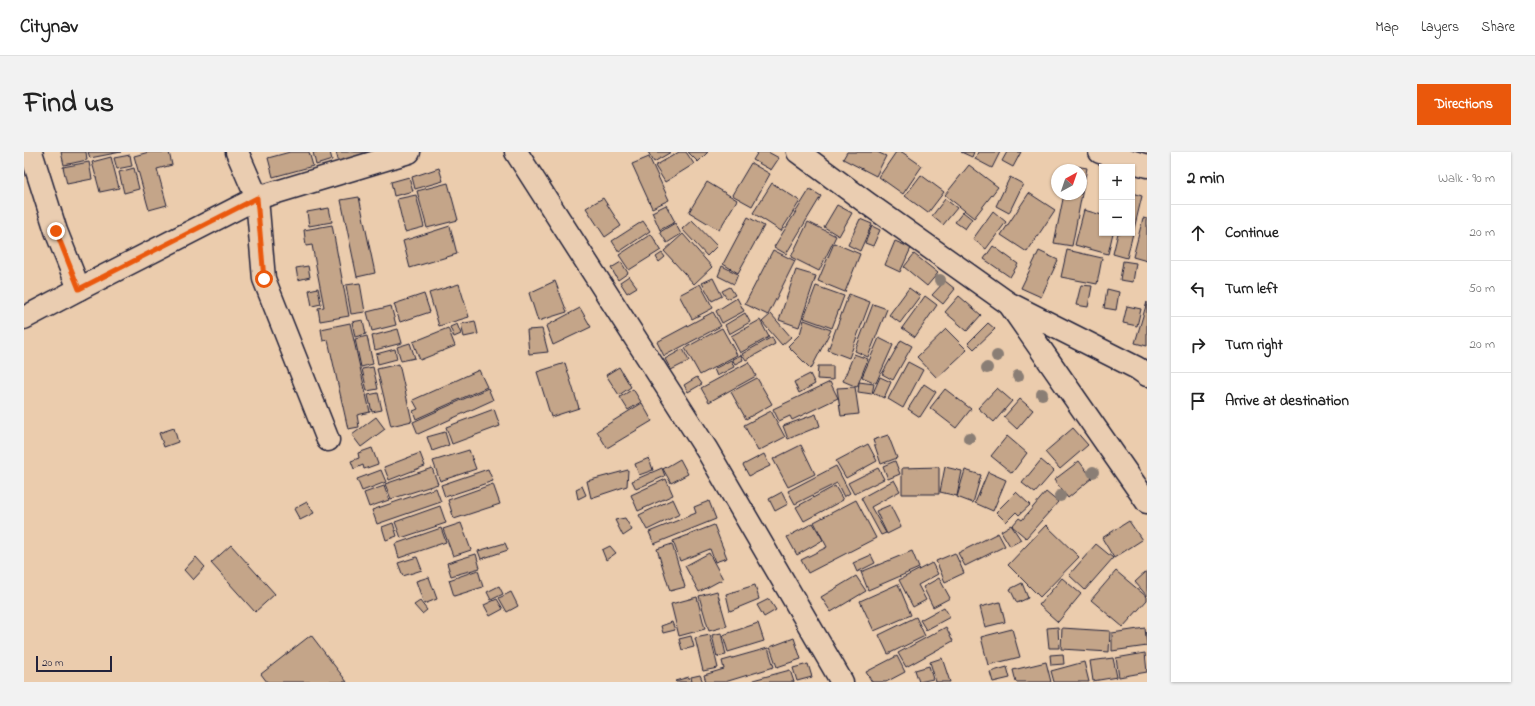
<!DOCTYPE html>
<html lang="en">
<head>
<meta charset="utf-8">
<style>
	:root { --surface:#fff; --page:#f2f2f2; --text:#222; --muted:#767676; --line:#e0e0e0; --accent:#ea580c }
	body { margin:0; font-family:"Indie Flower",sans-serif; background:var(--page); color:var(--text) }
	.controls { position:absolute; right:12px; top:12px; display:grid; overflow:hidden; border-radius:0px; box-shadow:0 1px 3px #0004 }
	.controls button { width:36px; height:36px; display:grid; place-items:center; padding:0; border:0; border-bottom:1px solid var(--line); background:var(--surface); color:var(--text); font:20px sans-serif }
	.compass { position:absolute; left:1027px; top:12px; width:36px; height:36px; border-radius:50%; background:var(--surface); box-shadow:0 1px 3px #0004; rotate:40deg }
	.scale { position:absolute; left:12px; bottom:10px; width:76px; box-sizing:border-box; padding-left:4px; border:2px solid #22223b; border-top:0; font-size:11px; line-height:14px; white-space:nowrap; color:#22223b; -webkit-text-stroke:3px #eacdb1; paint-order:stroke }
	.stop { position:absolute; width:12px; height:12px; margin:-9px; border:3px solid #ea580c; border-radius:50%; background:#fff }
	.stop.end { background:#ea580c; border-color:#fff; box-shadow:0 1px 4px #0008 }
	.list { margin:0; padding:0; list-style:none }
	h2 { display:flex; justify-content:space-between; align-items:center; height:52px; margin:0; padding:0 16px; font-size:17px }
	h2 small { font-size:13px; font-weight:400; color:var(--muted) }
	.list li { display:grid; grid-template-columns:26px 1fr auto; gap:12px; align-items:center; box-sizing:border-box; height:56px; padding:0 16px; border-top:1px solid var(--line) }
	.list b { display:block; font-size:15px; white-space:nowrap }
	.list em { font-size:13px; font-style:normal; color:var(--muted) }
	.icon { flex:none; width:22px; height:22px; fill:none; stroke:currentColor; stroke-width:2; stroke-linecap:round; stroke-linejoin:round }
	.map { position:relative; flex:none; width:1123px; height:530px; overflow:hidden; border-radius:0px }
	header { display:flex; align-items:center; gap:24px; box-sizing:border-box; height:56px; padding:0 20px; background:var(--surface); border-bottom:1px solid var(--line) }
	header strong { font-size:19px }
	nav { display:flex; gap:22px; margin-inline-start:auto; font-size:14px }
	.intro { display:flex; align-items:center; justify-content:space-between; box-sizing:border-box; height:96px; padding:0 24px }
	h1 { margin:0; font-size:28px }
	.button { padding:10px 18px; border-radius:0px; background:var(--accent); color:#fff; font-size:14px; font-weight:700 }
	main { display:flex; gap:24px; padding:0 24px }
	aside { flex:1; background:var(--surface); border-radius:0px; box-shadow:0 1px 3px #0004 }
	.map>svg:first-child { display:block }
	.building { fill:#c4a589; stroke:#22223b }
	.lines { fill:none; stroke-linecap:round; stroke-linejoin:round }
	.minor-casing { stroke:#22223b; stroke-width:25 }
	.tertiary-casing { stroke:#22223b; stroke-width:25 }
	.minor { stroke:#eacdb1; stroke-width:22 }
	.tertiary { stroke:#eacdb1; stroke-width:22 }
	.tree { fill:#8a7e75 }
	.route { stroke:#ea580c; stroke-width:5 }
</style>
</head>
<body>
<header>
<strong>Citynav</strong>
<nav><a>Map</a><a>Layers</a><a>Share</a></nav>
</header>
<div class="intro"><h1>Find us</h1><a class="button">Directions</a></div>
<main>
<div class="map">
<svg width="1123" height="530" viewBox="0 0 1123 530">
	<rect width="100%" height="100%" fill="#ebccad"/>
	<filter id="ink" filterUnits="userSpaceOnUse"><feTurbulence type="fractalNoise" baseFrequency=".025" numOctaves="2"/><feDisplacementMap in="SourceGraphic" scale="8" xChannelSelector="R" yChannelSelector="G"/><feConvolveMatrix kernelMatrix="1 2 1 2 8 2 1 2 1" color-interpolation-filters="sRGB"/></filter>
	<g filter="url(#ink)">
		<!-- building -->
		<g class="building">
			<polygon points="37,0 62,0 63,8 40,13"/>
			<polygon points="64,0 97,0 66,6"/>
			<polygon points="125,0 145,0 148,13 133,17 143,53 125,58 110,4"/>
			<polygon points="266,0 285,0 289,14 249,25 244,6"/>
			<polygon points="289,0 306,0 308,8 292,13"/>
			<polygon points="312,0 353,0 316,15"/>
			<polygon points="624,0 647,0 630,10"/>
			<polygon points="655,0 662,0 670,12 641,30 631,14"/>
			<polygon points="664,0 684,0 674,10"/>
			<polygon points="734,0 744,0 755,6 747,18 729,8"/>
			<polygon points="823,0 853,0 862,4 852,24 819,7"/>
			<polygon points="872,0 878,0 898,14 879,42 855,25"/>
			<polygon points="937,0 950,0 948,5"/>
			<polygon points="954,0 976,0 968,16 951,7"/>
			<polygon points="983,0 997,0 989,15 978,9"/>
			<polygon points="106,3 108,14 93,17 90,6"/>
			<polygon points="87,5 95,36 76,40 68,10"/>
			<polygon points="625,5 645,48 628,56 608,12"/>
			<polygon points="65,10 68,27 43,32 39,15"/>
			<polygon points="727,11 746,22 728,54 708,43"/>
			<polygon points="945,13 974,35 950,66 921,43"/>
			<polygon points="1046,13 1063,16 1048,94 1030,91 1040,42 1057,42 1057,18 1045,18"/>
			<polygon points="110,16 115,37 100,41 95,20"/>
			<polygon points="415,16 419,29 391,37 388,25"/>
			<polygon points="897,23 920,40 904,61 881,44"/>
			<polygon points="385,25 389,39 370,44 367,30"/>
			<polygon points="986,25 999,32 985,61 972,54"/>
			<polygon points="683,30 713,48 695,78 665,60"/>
			<polygon points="424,31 434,68 403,76 393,39"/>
			<polygon points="748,31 776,49 757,79 729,61"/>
			<polygon points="786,37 797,44 762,102 750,95"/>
			<polygon points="1005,41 1031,58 1003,100 977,83"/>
			<polygon points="1108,41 1118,44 1103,106 1089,102 1094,81 1108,81"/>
			<polygon points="392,43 400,75 381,80 373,47"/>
			<polygon points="335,45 351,121 333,125 317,48"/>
			<polygon points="579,46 597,74 581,85 562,56"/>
			<polygon points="921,47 933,56 919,73 908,64"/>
			<polygon points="642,53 651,70 636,78 628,60"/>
			<polygon points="813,53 828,61 815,84 800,75"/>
			<polygon points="305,56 308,70 285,74 283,60"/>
			<polygon points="1060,58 1078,63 1078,81 1089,81 1084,102 1051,93"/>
			<polygon points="969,59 982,70 962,97 949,87"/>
			<polygon points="939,60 948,67 941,77 931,70"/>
			<polygon points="724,65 740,74 714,121 699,112"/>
			<polygon points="1119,66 1123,67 1123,109 1109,105"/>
			<polygon points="836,67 848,72 836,99 824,93"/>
			<polygon points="668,68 693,94 683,104 658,77"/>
			<polygon points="619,69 626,79 595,100 588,89"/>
			<polygon points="784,70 812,84 795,119 767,105"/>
			<polygon points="651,71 657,82 643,91 636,80"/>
			<polygon points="308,73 325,164 296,169 294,156 300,155 288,93 282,94 280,78"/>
			<polygon points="426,74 433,102 386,116 379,89"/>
			<polygon points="848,74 856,78 849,94 841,91"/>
			<polygon points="627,82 637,98 605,118 595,103"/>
			<polygon points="659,82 688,115 670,132 640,99"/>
			<polygon points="871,89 887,96 876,120 861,113"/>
			<polygon points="810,91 836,102 821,140 794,129"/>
			<polygon points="969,94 994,112 986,125 960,107"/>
			<polygon points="749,98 771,109 744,163 721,152"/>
			<polygon points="1043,98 1078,106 1073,132 1037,125"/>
			<polygon points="1015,99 1034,108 1017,145 997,136"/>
			<polygon points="638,101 641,105 635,110 632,105"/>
			<polygon points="890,102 914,121 903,134 880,115"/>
			<polygon points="1099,109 1112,111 1109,130 1096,128"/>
			<polygon points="597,110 604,121 594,128 587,116"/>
			<polygon points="284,114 286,125 274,128 272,116"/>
			<polygon points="698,114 714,122 710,132 694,124"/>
			<polygon points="772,118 792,124 775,175 755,168"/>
			<polygon points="605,124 613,135 603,141 596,130"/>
			<polygon points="689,126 698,144 688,149 678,131"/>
			<polygon points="531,129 543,160 514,169 505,141"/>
			<polygon points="921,129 931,137 919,152 908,143"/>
			<polygon points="336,131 341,160 327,162 322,133"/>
			<polygon points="435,132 445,165 415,174 405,141"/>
			<polygon points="676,132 689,156 668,167 655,143"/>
			<polygon points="1057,133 1068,134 1064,155 1052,153"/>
			<polygon points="792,134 820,144 808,176 780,166"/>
			<polygon points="706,135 711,143 703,147 698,139"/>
			<polygon points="294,136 297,152 288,154 285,138"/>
			<polygon points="885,136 896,144 876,171 865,163"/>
			<polygon points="1083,137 1095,140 1092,158 1080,156"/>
			<polygon points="400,142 406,160 376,170 370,152"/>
			<polygon points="825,142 846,150 825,206 804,198"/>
			<polygon points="901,144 913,153 891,185 878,176"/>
			<polygon points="935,144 957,163 943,179 921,160"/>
			<polygon points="713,146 720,159 698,171 692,159"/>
			<polygon points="1123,150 1123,194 1111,191"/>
			<polygon points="849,152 863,157 844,205 831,199"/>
			<polygon points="367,154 372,173 348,179 343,160"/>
			<polygon points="1103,154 1117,157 1113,174 1099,171"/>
			<polygon points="556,156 567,175 529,193 522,174"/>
			<polygon points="689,160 697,174 640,204 633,190"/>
			<polygon points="721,161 726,170 705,182 701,173"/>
			<polygon points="747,162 767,185 758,193 738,170"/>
			<polygon points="339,168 342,182 331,185 328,170"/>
			<polygon points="736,168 745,185 716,201 707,184"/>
			<polygon points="780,168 807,178 787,217 764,194 776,182"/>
			<polygon points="451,169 454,182 440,185 437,172"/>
			<polygon points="326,171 346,260 333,263 335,275 324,277 304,188 299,189 297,177"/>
			<polygon points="964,171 971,177 950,197 944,191"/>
			<polygon points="433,172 437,182 430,185 426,175"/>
			<polygon points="424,176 431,194 396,208 389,190"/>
			<polygon points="698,176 713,203 676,223 661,196"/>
			<polygon points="374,177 378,191 351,198 348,184"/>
			<polygon points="518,177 524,200 505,202 503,178"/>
			<polygon points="922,177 943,198 913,226 893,205"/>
			<polygon points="343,184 349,212 337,215 331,187"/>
			<polygon points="748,185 751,192 722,208 718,202"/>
			<polygon points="855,186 869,193 852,231 838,225"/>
			<polygon points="877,188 888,194 869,228 858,222"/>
			<polygon points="386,191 391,206 377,209 373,195"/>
			<polygon points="371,197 373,207 354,212 352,202"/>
			<polygon points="659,197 665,209 647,218 641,207"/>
			<polygon points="830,202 844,207 833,235 819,229"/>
			<polygon points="717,203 719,208 711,212 708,207"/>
			<polygon points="707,208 710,215 693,224 690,217"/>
			<polygon points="725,210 732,224 685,250 677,236"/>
			<polygon points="884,210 899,218 879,256 864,247"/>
			<polygon points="541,211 555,256 527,265 513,220"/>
			<polygon points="375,212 388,269 367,274 353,217"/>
			<polygon points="794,214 809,214 809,228 793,227"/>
			<polygon points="349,215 354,237 343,239 338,217"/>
			<polygon points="595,215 607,235 595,243 582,223"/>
			<polygon points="455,218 463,235 392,267 389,259 394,257 389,248"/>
			<polygon points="786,222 791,232 775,241 770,230"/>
			<polygon points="673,225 678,232 664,240 660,233"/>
			<polygon points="856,225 867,230 860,246 849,241"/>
			<polygon points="733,226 748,252 722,267 707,240"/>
			<polygon points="806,230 814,246 768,268 766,264 755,269 749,257"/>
			<polygon points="835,230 850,232 848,242 834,240"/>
			<polygon points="900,232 912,240 896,265 884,257"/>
			<polygon points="831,235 835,262 817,264 813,236"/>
			<polygon points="464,236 469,248 394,282 389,270"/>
			<polygon points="973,236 988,249 970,270 954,256"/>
			<polygon points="609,237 617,250 604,258 596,245"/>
			<polygon points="921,237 947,257 932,276 906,256"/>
			<polygon points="354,241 358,258 348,260 344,243"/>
			<polygon points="996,247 1009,258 993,277 980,265"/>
			<polygon points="618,251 628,269 583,296 573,279"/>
			<polygon points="470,257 476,274 428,292 422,275"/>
			<polygon points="747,259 761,285 734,299 720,273"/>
			<polygon points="792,262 796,274 764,287 759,274"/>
			<polygon points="352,265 361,277 337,295 328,283"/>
			<polygon points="150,276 154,290 140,295 135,281"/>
			<polygon points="1049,276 1064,293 1036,317 1021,300"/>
			<polygon points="421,280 425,293 408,299 403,285"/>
			<polygon points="864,283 873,306 857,312 849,288"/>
			<polygon points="983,284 1003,301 988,321 967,304"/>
			<polygon points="844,292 853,309 822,326 812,309"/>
			<polygon points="777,293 791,322 764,335 749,307"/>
			<polygon points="348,296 354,312 340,317 339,313 330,317 327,309 335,306 334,301"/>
			<polygon points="445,298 452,317 416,329 409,309"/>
			<polygon points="396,301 401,314 365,328 360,315"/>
			<polygon points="740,302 746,314 725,324 719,313"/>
			<polygon points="625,306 629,318 615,323 611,312"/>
			<polygon points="656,307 664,322 647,331 639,317"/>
			<polygon points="1017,308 1030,319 1011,341 998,331"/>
			<polygon points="871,309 876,322 864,327 859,314"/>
			<polygon points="1055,309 1068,326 1044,346 1030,328"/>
			<polygon points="812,314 826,341 820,345 813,331 771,352 764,339"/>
			<polygon points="915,315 915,342 878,342 878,316"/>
			<polygon points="921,315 938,319 933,344 916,340"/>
			<polygon points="408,316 414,332 367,347 361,332"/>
			<polygon points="638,316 641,324 612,337 608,329"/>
			<polygon points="854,316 860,327 830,342 824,331"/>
			<polygon points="464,317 469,329 421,345 417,333"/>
			<polygon points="357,318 362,330 338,339 333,327"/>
			<polygon points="604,318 603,334 567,346 563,329"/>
			<polygon points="941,318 957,323 949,351 933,345"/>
			<polygon points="964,320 982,328 969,359 951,351"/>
			<polygon points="642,327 649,343 614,359 607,343"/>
			<polygon points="870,328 876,339 847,355 862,381 857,383 837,346"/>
			<polygon points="469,332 476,352 430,367 424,348"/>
			<polygon points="360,334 365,348 345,355 340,341"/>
			<polygon points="558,334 562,343 554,347 552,337"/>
			<polygon points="811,334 819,348 780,369 772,355"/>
			<polygon points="412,336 417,350 353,372 348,358"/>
			<polygon points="758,340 764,352 751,359 745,347"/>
			<polygon points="992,340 1006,353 995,363 992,360 982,370 972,360"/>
			<polygon points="1022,340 1034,350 1002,386 988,374 995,366 998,368"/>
			<polygon points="649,347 656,362 623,378 615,363"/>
			<polygon points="832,348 852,386 784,421 777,408 803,395 790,370"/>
			<polygon points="685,349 692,367 630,392 625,380 672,361 670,355"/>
			<polygon points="283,350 290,361 276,368 270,357"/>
			<polygon points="866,353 877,375 863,382 852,359"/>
			<polygon points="416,354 422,371 377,386 371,370"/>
			<polygon points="601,366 608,378 599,384 591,368"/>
			<polygon points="1105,369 1118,388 1090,406 1078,386"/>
			<polygon points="369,371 373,384 362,388 358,375"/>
			<polygon points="437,371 447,398 429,404 419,377"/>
			<polygon points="789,371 799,388 773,403 763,385"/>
			<polygon points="690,373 703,406 691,410 686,397 656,409 649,389"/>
			<polygon points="987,373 997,388 986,394 977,379"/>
			<polygon points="1022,373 1055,405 1016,445 984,413"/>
			<polygon points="417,376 422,390 375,406 371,392"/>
			<polygon points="974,381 981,394 941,414 934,401"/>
			<polygon points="481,391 484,398 457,407 454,399"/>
			<polygon points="648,392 661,435 646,439 633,397"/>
			<polygon points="1072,392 1089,406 1061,438 1045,423"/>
			<polygon points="207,393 251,442 231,460 187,411"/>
			<polygon points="586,394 592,401 582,408 578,398"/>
			<polygon points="888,399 895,416 844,438 837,420"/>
			<polygon points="685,401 699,427 675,440 661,414"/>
			<polygon points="931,401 940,421 921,430 912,409"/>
			<polygon points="452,402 456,416 427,424 423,411"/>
			<polygon points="847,403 851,411 833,420 829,411"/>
			<polygon points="172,405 181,415 169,428 160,418"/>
			<polygon points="393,405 398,418 379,424 374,411"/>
			<polygon points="908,411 914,422 894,433 902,448 889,455 875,428"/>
			<polygon points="454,418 459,435 430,444 425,428"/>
			<polygon points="1092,419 1123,445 1123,448 1099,475 1067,448"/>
			<polygon points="1123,419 1123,444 1111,430"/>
			<polygon points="832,424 842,439 807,460 797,445"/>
			<polygon points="405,425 413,447 400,452 392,429"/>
			<polygon points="915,426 926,446 909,455 899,435"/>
			<polygon points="1038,426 1057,442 1034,470 1015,453"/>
			<polygon points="998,431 1004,446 993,451 986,437"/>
			<polygon points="874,432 887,463 850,479 836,449"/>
			<polygon points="731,433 735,447 706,459 702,442"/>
			<polygon points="475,434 479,442 467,448 463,440"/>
			<polygon points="693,439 703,474 685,479 675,444"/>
			<polygon points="487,440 494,454 483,460 475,446"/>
			<polygon points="673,445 681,477 655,484 647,452"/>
			<polygon points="473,447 479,457 466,464 460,453"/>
			<polygon points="745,447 752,458 740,465 733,453"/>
			<polygon points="396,449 403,458 398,462 390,453"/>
			<polygon points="976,450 981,470 961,475 956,455"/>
			<polygon points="920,455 926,465 902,478 896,468"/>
			<polygon points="892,465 901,484 864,502 855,483"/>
			<polygon points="648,470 651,478 639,481 637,474"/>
			<polygon points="734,471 740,489 704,500 699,483"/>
			<polygon points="922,475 929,489 882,515 874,501"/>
			<polygon points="1034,475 1035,496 1025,496 1023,476"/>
			<polygon points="1038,476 1086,479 1085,500 1037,497"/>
			<polygon points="1121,476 1123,494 1088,499 1088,481"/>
			<polygon points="988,477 996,505 964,513 957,485"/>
			<polygon points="697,481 702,503 693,505 688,483"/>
			<polygon points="287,483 323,530 243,530 237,522"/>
			<polygon points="686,483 694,516 679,519 671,486"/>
			<polygon points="667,484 670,495 658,498 655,487"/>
			<polygon points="770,486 777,507 753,515 746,495"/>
			<polygon points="744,496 750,515 701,530 682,530 680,523 700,517 698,509"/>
			<polygon points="1121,501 1123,520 1095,525 1092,506"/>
			<polygon points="1039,502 1040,512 1027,513 1026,503"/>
			<polygon points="873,504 881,520 862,530 848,530 842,520"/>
			<polygon points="918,506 926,530 912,530 906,510"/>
			<polygon points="1089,506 1093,525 1069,529 1066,509"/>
			<polygon points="1022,510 1027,530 992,530 989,518"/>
			<polygon points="1060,510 1065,530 1030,530 1027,519"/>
			<polygon points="784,512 788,525 773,529 769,516"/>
			<polygon points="905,514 909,527 895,530 891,518"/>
			<polygon points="983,515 986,526 969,530 966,520"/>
			<polygon points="766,518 770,530 730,530 729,528"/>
			<polygon points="676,523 679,530 668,530 667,525"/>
			<polygon points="665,525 666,530 652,530 651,529"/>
		</g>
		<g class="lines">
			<!-- minor casing -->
			<g class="minor-casing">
				<g id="minor">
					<polyline points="7,0 32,79 55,137"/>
					<polyline points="213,0 233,46 240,127 304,288"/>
					<polyline points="774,0 843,51 984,151 1113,216 1123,223"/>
					<polyline points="986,153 1123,350"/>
					<polyline points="0,166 55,137 233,46 385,0"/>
				</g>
			</g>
			<!-- tertiary casing -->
			<g class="tertiary-casing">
				<g id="tertiary">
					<polyline points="492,0 683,298 818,530"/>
					<polyline points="1076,0 1123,14"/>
				</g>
			</g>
			<!-- minor -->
			<use href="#minor" class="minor"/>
			<!-- tertiary -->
			<use href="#tertiary" class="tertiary"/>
		</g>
		<!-- trees -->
		<g class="tree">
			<circle cx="916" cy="128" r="6"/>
			<circle cx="973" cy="204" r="6"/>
			<circle cx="963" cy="216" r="6"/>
			<circle cx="994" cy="224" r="6"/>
			<circle cx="1018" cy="242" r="6"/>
			<circle cx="945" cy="286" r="6"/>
			<circle cx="1069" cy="320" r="6"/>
			<circle cx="1036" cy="344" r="6"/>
		</g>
	</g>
	<g class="lines" filter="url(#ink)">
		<!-- route -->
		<polyline class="route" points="32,79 55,137 233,46 240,127"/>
	</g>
</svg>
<div class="controls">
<button>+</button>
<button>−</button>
</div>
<svg class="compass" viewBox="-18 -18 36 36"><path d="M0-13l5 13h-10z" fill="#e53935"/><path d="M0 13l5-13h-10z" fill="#767676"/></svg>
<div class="scale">20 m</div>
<div class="stop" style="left:240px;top:127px"></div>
<div class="stop end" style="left:32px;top:79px"></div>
</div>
<aside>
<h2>2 min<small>Walk · 90 m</small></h2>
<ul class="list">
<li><svg class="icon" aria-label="ahead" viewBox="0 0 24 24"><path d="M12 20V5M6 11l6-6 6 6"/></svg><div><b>Continue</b></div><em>20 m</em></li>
<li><svg class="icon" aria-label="left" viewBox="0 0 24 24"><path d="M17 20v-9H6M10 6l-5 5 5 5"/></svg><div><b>Turn left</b></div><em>50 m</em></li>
<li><svg class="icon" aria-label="right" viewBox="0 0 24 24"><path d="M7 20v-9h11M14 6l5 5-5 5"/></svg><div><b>Turn right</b></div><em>20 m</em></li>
<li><svg class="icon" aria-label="arrive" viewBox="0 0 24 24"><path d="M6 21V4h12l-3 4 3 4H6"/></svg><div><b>Arrive at destination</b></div></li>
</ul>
</aside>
</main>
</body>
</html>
